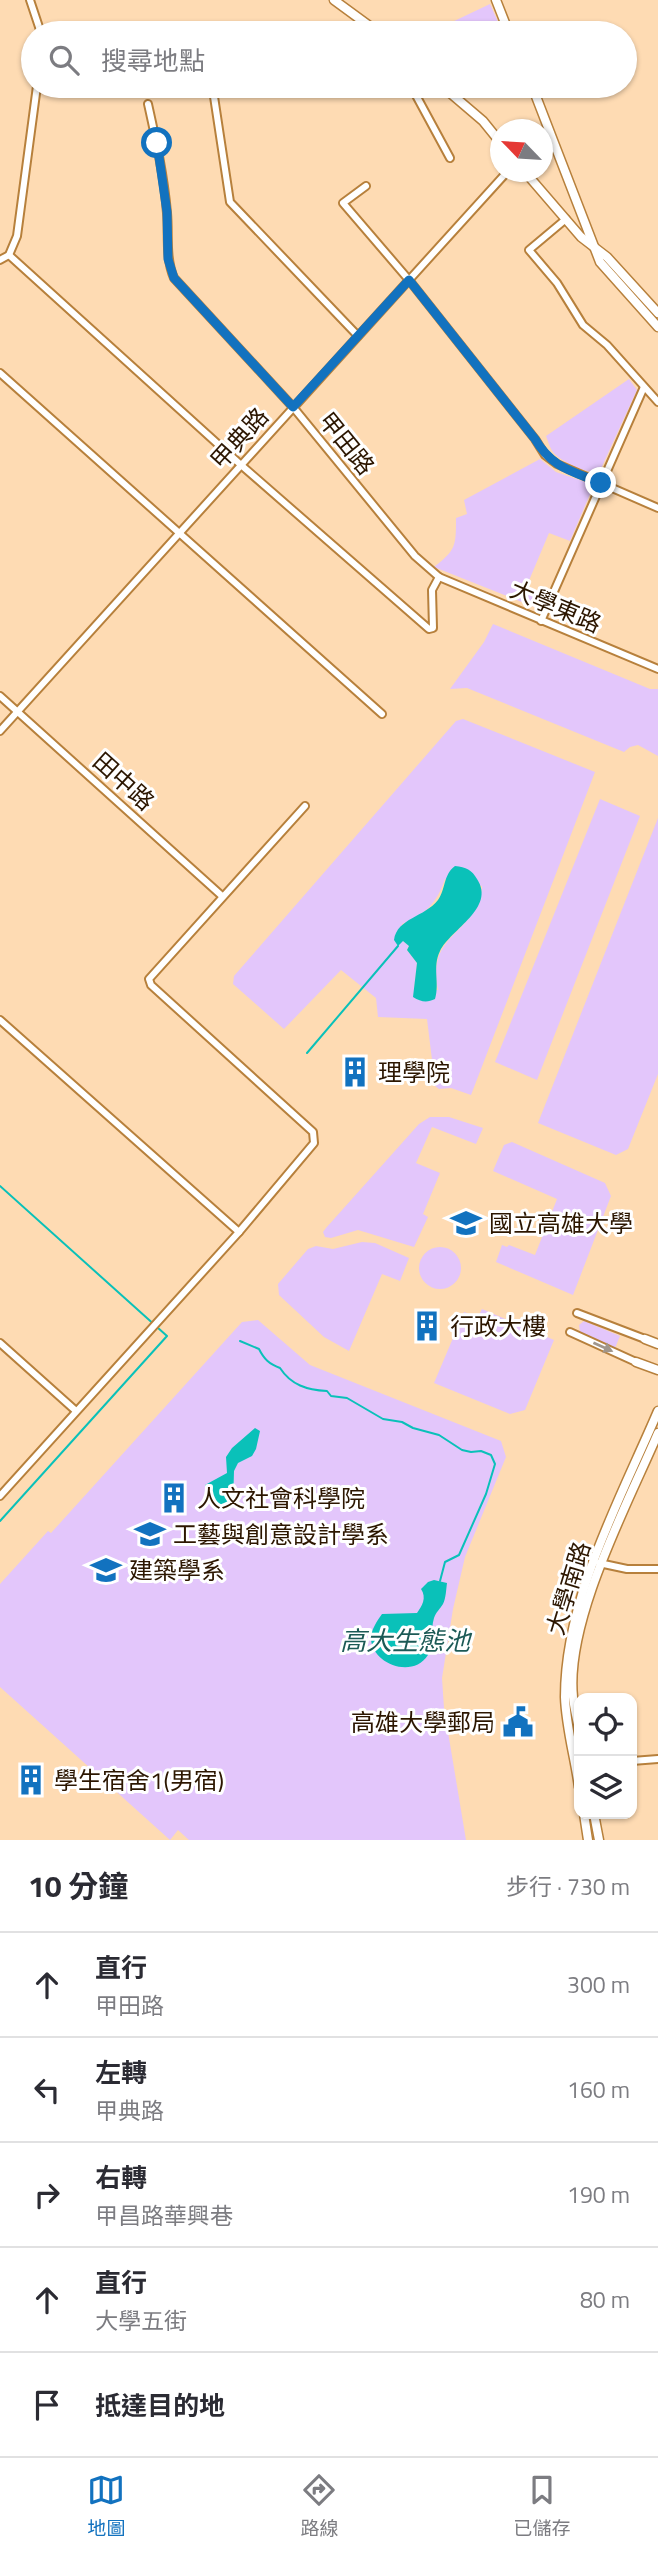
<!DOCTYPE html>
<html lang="zh-TW">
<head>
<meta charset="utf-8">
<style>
	:root { --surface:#fff; --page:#f2f2f3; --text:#2b2b33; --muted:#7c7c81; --line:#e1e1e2; --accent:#1272bf }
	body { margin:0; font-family:"Titillium Web","Noto Sans TC",sans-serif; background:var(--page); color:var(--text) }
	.controls { position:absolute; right:21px; bottom:21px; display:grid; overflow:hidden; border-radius:14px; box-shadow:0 2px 5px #0004 }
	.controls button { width:63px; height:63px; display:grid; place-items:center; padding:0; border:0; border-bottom:2px solid var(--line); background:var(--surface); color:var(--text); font:35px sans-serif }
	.compass { position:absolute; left:490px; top:119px; width:63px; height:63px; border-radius:50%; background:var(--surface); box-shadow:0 2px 5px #0004; rotate:295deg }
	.stop { position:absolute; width:21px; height:21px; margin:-16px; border:5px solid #1272bf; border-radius:50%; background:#fff }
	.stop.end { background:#1272bf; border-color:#fff; box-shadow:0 2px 7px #0008 }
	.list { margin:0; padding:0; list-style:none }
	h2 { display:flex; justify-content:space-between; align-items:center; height:91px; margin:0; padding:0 28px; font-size:30px }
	h2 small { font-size:23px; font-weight:400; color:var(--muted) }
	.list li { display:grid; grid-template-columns:46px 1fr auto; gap:21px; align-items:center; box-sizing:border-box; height:105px; padding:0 28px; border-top:2px solid var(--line) }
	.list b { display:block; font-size:26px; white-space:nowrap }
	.list p { margin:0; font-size:23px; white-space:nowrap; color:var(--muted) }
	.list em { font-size:23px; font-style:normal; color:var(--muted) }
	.icon { flex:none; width:38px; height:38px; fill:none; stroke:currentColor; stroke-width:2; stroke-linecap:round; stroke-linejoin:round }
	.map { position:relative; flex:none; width:658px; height:1840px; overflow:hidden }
	.search { position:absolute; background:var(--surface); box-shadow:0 2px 5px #0004; left:21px; right:21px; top:21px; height:77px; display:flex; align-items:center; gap:18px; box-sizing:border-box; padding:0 24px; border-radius:38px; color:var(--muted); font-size:26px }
	.sheet { height:616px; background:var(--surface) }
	nav { display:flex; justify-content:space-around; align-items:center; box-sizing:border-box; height:98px; border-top:2px solid var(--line); background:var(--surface); font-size:19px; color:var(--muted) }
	nav a { display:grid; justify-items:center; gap:4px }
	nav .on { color:var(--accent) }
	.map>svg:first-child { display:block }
	.green { fill:#e3c6fb; fill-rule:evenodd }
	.water { fill:#0ac1b9 }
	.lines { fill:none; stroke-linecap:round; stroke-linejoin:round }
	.stream { stroke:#0ac1b9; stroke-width:2 }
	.minor-casing { stroke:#b7803c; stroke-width:10 }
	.tertiary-casing { stroke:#b7803c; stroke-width:11 }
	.minor { stroke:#fff; stroke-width:6 }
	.tertiary { stroke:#fff; stroke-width:8 }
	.oneway { fill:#a0968c }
	.route { stroke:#1272bf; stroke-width:9 }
	.labels { text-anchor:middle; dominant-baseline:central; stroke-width:6; stroke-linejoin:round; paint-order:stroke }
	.street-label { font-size:24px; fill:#2c1600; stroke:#fff }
	.poi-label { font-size:24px; fill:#2c1600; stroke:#fff; text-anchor:start }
	.water-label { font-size:26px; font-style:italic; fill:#1c5a56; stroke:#fff }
</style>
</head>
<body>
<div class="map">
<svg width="658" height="1840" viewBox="0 0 658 1840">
	<rect width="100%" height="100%" fill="#fedbb3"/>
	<!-- green -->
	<g class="green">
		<polygon points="490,4 503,33 436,33 450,23"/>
		<path d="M 629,379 L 637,390 L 599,473 C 587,473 561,462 553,452 C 550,448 548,441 546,436 Z"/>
		<path d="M 540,459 L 556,472 L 594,485 L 570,541 L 549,533 L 525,590 L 546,599 L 542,610 L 434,567 C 456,550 456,546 456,518 L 467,514 L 464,500 Z"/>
		<polygon points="493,624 650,689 658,689 658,756 638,745 630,747 624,752 467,688 450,689 484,642"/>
		<path d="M 463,719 L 595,772 L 471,1095 L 451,1088 L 439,1089 L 419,1074 L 432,1060 L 427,1019 L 378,1017 L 376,998 L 341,970 L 284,1029 L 233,984 L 234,976 L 456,721 ZM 445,879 L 482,886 C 478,935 426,931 438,990 L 414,990 L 417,963 L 407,950 L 409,946 L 403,941 L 402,924 C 425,915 437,903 445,879 Z"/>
		<polygon points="600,799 640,816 537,1080 495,1062"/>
		<polygon points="658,818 658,1074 628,1149 616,1155 538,1123"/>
		<polygon points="430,1117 449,1117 483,1128 476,1144 432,1127 416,1163 440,1173 423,1214 428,1217 414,1247 358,1230 331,1238 325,1237 323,1232 326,1228 419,1124"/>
		<polygon points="512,1142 605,1183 611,1196 573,1295 496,1262 502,1245 507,1247 509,1245 535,1255 557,1199 493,1171 504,1145"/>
		<polygon points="362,1242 375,1243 409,1258 400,1281 382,1274 349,1351 324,1337 279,1295 278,1284 308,1249 316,1246 333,1249"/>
		<circle cx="440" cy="1268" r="21"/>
		<polygon points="482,1309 554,1340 525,1410 510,1414 434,1383 464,1312 478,1317"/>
		<polygon points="258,1320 310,1365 501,1441 506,1457 465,1557 453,1609 442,1678 444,1708 466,1840 189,1840 178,1830 170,1840 0,1687 0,1584 48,1531 51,1533 242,1322"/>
		<polygon points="584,1321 620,1336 615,1348 580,1332 579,1325"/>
	</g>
	<!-- water -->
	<g class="water">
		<path d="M 455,866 C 466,867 472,870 477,879 C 496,908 451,929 440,951 C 432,967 440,983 435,999 C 427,1003 421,1002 413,997 L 417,963 L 407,950 L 409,946 L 403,941 L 398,946 L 394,940 C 397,918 425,917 438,900 C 446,889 443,875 455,866 Z"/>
		<polygon points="255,1428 260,1431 256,1449 252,1456 238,1463 234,1471 233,1506 228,1510 219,1508 205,1496 205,1485 227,1473 226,1457 232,1448"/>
		<path d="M 434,1580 L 447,1583 C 446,1590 446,1598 443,1604 C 440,1609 436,1612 434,1618 C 430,1631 435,1643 428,1655 C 412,1680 371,1663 371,1638 C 371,1630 377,1621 382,1614 L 417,1613 C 422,1606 427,1598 421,1589 L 428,1582 Z"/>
	</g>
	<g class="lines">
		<!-- stream -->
		<g class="stream">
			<polyline points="307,1053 398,946"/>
			<polyline points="0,1186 167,1336 0,1521"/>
			<path d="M 240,1341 L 259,1349 C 264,1359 269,1364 280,1368 C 291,1385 307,1390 327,1391 L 331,1396 L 347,1398 L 383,1419 L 402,1422 L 413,1428 L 439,1435 L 462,1450 L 471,1452 L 481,1451 L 491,1455 L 495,1464 L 486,1494 L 459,1555 L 445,1562 L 440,1581"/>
		</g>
		<!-- minor casing -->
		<g class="minor-casing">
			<g id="minor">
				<polyline points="30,0 41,33"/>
				<polyline points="207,86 213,90 230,202 358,336"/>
				<polyline points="411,86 450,158"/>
				<path d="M 148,104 C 156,140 164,176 167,213 C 169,234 165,257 174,278 L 293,407 L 415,556 L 439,577 L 658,669"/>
				<polyline points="366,186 343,203 409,280 535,439 545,455 557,464 658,508"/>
				<polyline points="566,219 529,250 557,283 583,325 607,345 658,402"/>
				<polyline points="9,255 241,465 429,629 433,628 432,590 439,577"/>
				<polyline points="0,260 9,255 17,236 37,86"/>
				<polyline points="0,373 382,714"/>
				<polyline points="541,621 644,387"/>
				<polyline points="0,696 222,896"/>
				<polyline points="0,731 507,172"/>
				<polyline points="0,1020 239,1232"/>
				<polyline points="577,1313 645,1339"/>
				<polyline points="570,1332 636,1362"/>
				<polyline points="0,1343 76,1411"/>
				<polyline points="0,1496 239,1232 314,1143 313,1132 151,985 149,979 305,806"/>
				<polyline points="599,1563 627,1569 658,1569"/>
				<polyline points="632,1761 658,1759"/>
			</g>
		</g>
		<!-- tertiary casing -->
		<g class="tertiary-casing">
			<g id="tertiary">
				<polyline points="334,0 379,33"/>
				<polyline points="496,0 509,33"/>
				<polyline points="442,86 483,121 500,142"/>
				<polyline points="532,86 600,262 658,327"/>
				<polyline points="525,172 581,237 607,257 658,313"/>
				<polyline points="645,1339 658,1344"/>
				<polyline points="636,1362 658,1370"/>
				<path d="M 579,1729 C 577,1718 574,1708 573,1697 C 565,1621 628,1503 658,1433"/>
				<path d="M 579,1787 C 575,1758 566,1727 565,1697 C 565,1599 620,1500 658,1411"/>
				<polyline points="584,1814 588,1840"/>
				<polyline points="594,1814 599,1840"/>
			</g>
		</g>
		<!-- minor -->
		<use href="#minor" class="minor"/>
		<!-- tertiary -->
		<use href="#tertiary" class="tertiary"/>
	</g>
	<!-- one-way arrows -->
	<defs><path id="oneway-solid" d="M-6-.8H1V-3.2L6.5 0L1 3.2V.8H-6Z" transform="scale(1.75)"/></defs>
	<use class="oneway" href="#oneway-solid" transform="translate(603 1347) rotate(24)"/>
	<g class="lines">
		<!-- route -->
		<path class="route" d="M 157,143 L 167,212 L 168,259 L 174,278 L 293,407 L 409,280 L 535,439 C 552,468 572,471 601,483"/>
	</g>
	<!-- icons -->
	<defs>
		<g id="building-bare" transform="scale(2.415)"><path d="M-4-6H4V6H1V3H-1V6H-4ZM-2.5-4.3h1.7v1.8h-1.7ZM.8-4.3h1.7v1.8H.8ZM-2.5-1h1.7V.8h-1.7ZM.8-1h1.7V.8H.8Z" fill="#1272bf" stroke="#fff" stroke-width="2.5" paint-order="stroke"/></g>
		<g id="university-bare" transform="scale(2.415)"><path d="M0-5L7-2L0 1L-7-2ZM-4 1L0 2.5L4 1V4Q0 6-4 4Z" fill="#1272bf" stroke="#fff" stroke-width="2.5" paint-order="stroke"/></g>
		<g id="civic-bare" transform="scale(2.415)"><path d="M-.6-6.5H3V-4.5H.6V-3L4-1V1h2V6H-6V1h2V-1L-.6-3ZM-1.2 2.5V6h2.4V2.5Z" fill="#1272bf" stroke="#fff" stroke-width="2.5" paint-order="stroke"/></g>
	</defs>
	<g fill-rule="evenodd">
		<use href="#building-bare" x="355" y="1072"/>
		<use href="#university-bare" x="466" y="1223"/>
		<use href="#building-bare" x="427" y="1326"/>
		<use href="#building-bare" x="174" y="1498"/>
		<use href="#university-bare" x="150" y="1534"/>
		<use href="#university-bare" x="106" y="1570"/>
		<use href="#civic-bare" x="518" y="1722"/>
		<use href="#building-bare" x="31" y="1780"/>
	</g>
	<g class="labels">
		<!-- street labels -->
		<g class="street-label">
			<text transform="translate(239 438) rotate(-48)">甲典路</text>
			<text transform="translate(347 443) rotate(51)">甲田路</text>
			<text transform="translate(556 606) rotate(23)">大學東路</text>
			<text transform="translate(124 781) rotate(42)">田中路</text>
			<text transform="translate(568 1588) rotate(-73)">大學南路</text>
		</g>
		<!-- poi labels -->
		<g class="poi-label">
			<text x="378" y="1072">理學院</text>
			<text x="489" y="1223">國立高雄大學</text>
			<text x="450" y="1326">行政大樓</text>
			<text x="197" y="1498">人文社會科學院</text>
			<text x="173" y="1534">工藝與創意設計學系</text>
			<text x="129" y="1570">建築學系</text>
			<text x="495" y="1722" text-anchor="end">高雄大學郵局</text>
			<text x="54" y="1780">學生宿舍1(男宿)</text>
		</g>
		<!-- water labels -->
		<g class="water-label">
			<text x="405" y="1640">高大生態池</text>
		</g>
	</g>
</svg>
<div class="controls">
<button><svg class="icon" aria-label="locate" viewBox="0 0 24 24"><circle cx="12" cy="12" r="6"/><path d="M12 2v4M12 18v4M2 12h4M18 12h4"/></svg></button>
<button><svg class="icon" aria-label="layers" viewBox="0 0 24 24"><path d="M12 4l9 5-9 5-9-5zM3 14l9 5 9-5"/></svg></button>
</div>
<svg class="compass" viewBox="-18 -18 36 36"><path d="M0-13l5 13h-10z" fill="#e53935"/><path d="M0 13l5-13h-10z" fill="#7c7c81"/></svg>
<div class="stop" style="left:157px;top:143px"></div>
<div class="stop end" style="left:601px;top:483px"></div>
<div class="search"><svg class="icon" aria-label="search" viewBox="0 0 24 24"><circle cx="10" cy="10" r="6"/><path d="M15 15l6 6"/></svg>搜尋地點</div>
</div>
<section class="sheet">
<h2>10 分鐘<small>步行 · 730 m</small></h2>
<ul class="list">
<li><svg class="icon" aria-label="ahead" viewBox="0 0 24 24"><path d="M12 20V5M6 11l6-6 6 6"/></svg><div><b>直行</b><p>甲田路</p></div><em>300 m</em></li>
<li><svg class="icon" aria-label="left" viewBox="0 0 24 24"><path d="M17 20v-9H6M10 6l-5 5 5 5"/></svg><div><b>左轉</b><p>甲典路</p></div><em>160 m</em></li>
<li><svg class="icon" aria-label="right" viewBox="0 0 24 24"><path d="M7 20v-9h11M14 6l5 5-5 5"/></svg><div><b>右轉</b><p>甲昌路華興巷</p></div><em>190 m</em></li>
<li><svg class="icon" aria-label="ahead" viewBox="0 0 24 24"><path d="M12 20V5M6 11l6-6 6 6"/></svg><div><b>直行</b><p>大學五街</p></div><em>80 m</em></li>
<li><svg class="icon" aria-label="arrive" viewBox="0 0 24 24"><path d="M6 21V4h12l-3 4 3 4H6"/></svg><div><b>抵達目的地</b></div></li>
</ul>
</section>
<nav>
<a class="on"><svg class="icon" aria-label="map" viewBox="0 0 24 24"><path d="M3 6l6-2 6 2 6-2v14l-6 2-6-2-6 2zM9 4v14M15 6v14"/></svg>地圖</a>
<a><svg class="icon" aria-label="directions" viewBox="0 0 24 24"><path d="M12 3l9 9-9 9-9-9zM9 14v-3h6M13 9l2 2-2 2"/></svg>路線</a>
<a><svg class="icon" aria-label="saved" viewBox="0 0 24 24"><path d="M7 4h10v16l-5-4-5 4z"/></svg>已儲存</a>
</nav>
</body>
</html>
